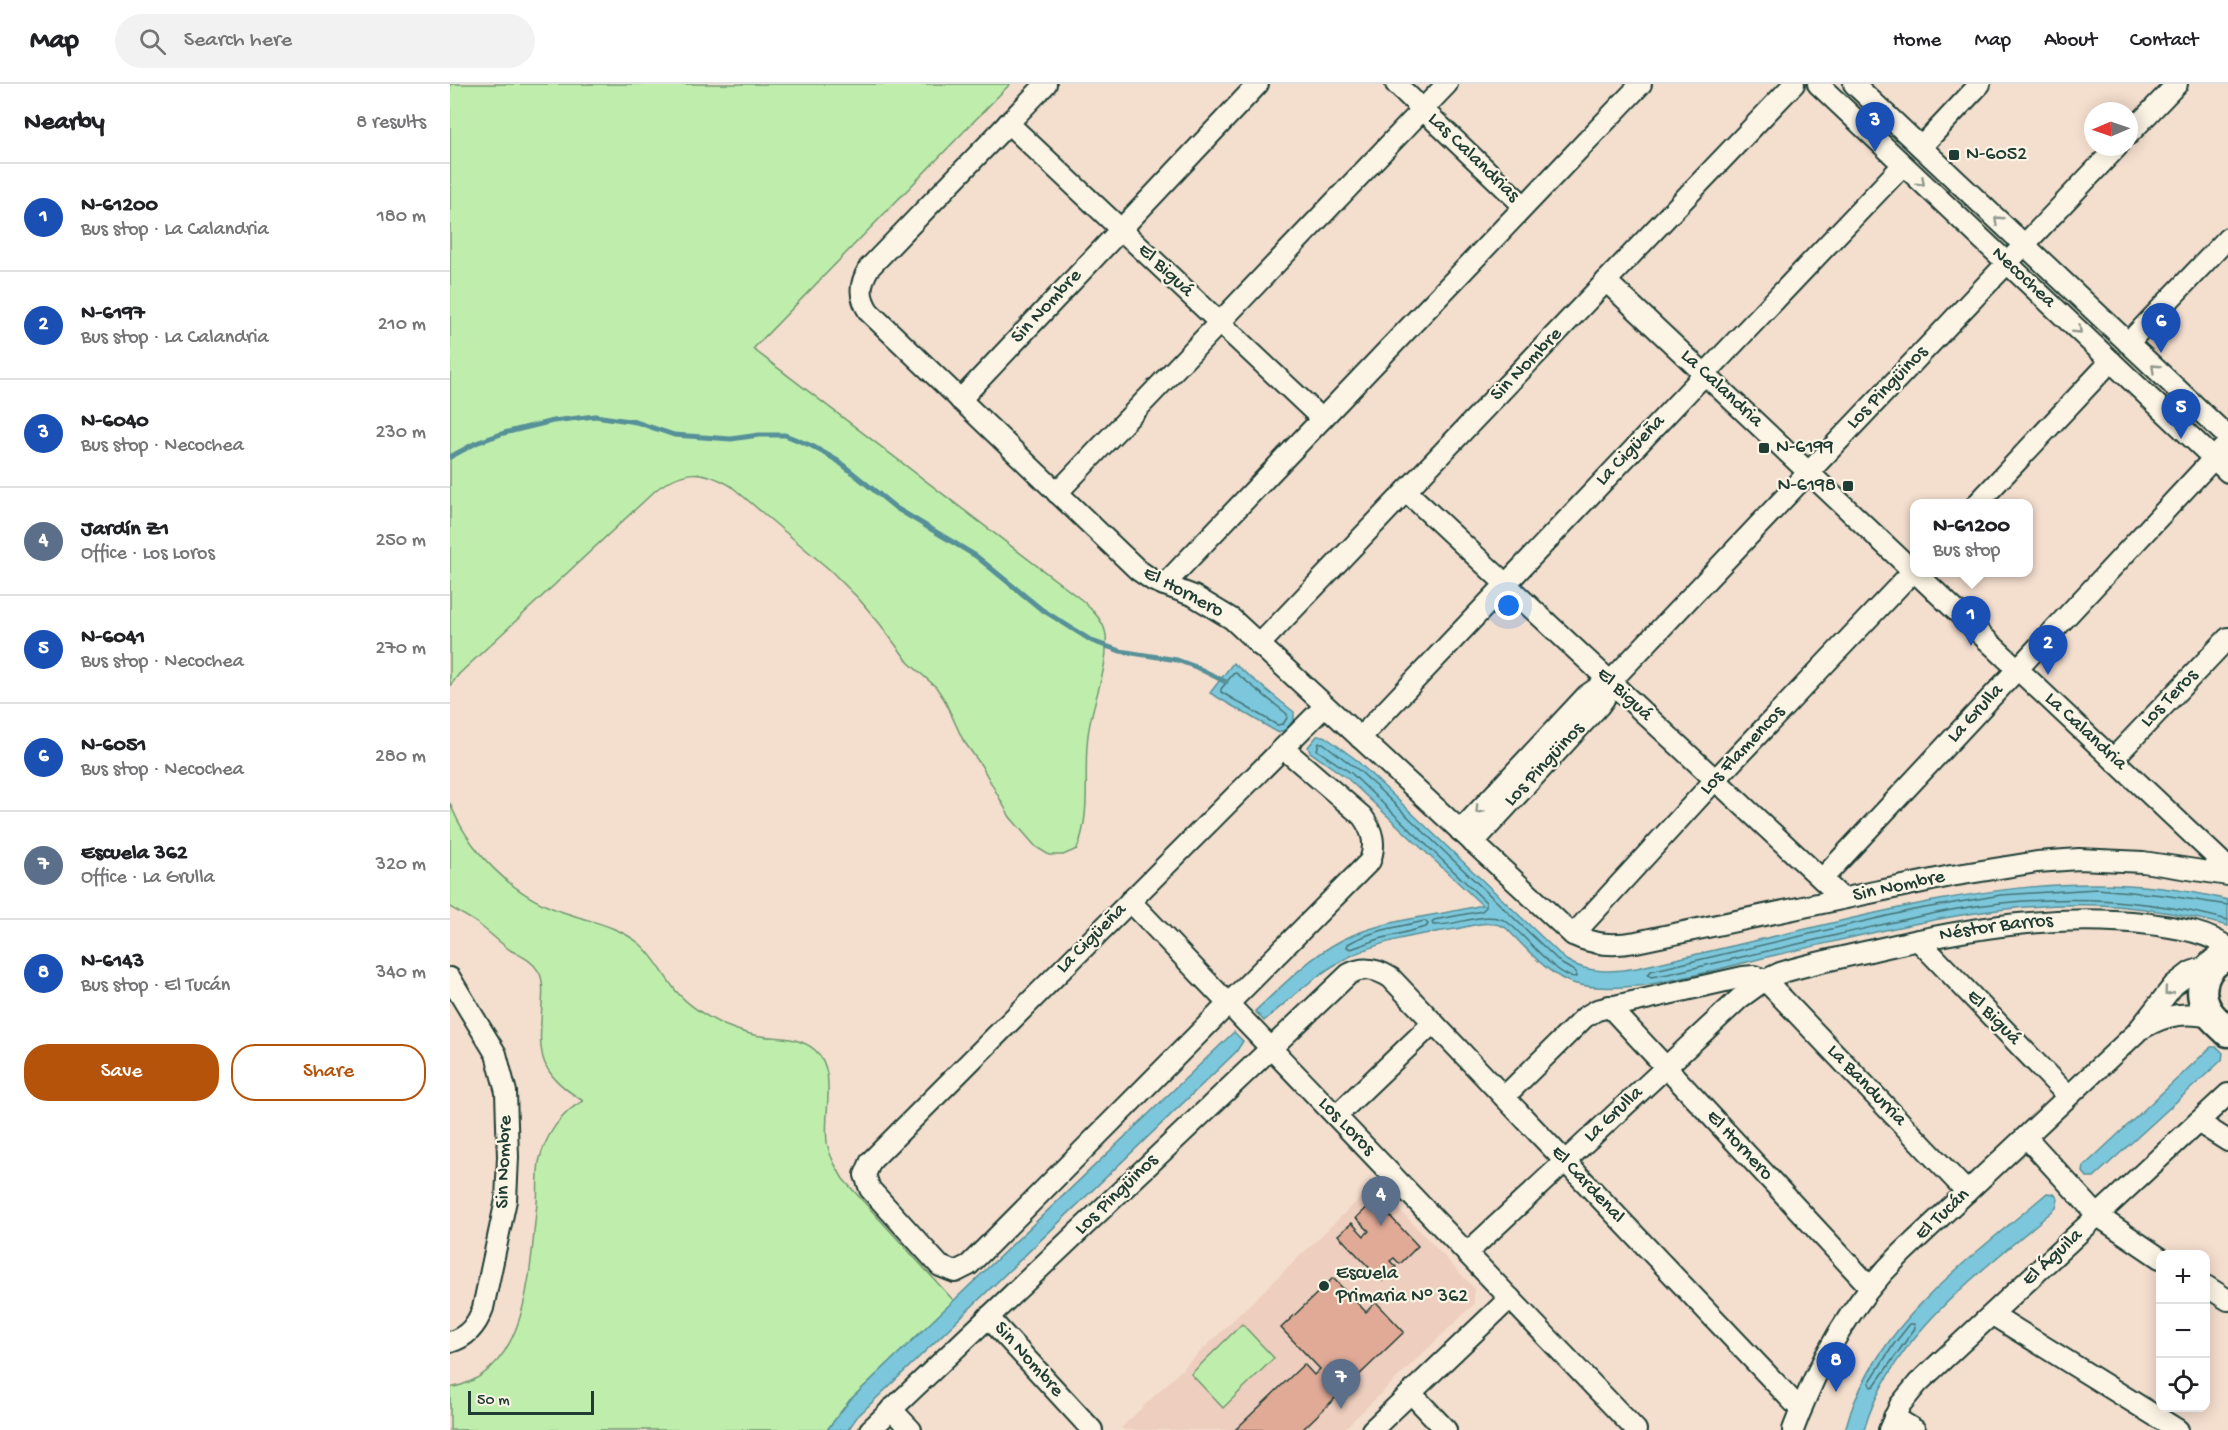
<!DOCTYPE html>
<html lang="en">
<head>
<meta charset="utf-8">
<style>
	:root { --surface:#fff; --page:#f2f2f2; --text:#202124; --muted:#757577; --line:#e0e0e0; --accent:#b45309 }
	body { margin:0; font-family:"Gochi Hand",sans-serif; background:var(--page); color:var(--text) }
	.controls { position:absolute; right:18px; bottom:18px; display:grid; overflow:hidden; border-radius:12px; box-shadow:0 3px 15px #0003 }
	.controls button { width:54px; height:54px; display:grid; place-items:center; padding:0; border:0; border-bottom:2px solid var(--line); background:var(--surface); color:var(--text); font:30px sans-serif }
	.compass { position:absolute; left:1634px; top:18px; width:54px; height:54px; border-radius:50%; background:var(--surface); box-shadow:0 3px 15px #0003; rotate:268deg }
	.scale { position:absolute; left:18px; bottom:15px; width:126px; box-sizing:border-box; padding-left:6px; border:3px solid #1f3d34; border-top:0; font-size:16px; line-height:21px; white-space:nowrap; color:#1f3d34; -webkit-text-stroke:4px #fcf5e5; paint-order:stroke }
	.you { position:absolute; left:1059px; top:522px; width:21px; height:21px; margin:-15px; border:4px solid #fff; border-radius:50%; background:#1a73e8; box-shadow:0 0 0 9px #1a73e833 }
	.badge { display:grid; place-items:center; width:39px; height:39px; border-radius:50%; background:var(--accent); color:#fff; font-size:20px; font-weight:700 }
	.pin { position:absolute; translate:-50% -50px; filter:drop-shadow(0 2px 3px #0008) }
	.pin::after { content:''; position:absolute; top:32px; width:21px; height:18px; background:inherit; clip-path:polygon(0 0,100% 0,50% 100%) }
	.popup { position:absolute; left:1460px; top:415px; width:123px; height:78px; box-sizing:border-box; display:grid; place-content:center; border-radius:12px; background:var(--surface); filter:drop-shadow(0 2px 4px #0005); font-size:20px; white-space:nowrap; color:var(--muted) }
	.popup b { font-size:22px; color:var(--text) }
	.popup::after { content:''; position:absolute; left:50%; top:100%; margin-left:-12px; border:12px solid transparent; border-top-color:var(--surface) }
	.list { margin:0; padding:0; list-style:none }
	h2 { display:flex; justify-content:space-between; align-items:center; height:78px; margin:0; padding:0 24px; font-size:26px }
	h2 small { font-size:20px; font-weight:400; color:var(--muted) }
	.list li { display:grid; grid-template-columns:39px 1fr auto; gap:18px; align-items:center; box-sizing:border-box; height:108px; padding:0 24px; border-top:2px solid var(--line) }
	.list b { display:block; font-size:22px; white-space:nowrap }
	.list p { margin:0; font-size:20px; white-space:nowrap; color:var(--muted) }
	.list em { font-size:20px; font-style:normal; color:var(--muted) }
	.actions { display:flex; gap:12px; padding:18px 24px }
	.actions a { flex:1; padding:14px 0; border:2px solid var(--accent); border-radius:24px; text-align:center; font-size:21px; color:var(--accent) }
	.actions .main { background:var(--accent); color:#fff }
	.icon { flex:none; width:33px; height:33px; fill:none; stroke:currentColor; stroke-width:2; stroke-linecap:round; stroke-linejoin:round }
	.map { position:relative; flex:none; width:1778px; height:1346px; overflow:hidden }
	header { display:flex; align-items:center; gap:36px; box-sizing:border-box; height:84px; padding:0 30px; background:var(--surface); border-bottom:2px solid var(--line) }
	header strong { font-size:28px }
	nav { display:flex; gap:33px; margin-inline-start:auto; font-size:21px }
	.search { width:420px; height:54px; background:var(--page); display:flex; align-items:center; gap:15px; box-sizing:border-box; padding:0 21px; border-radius:33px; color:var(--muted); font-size:22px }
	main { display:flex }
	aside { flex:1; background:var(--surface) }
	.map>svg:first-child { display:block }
	.built { fill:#eecebe }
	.green { fill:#bfeeac; stroke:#6f9670; stroke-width:1.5 }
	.water { fill:#7cc7db; stroke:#579098; stroke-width:1.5 }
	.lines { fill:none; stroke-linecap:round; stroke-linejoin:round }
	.shore { stroke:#447477; stroke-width:1.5 }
	.stream { stroke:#579098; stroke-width:5 }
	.building { fill:#e1aa97; stroke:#1f3d34; stroke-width:1.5 }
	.street-casing { stroke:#1f3d34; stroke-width:24 }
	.secondary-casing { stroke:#1f3d34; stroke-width:33 }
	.street { stroke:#fcf5e5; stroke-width:20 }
	.secondary { stroke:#fcf5e5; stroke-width:28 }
	.oneway { stroke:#8e998c }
	.poi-dot { fill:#1f3d34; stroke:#fcf5e5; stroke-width:2 }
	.labels { text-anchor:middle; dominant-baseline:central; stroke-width:4.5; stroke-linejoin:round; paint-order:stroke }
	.poi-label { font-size:20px; fill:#1f3d34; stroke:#fcf5e5; text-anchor:start }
	.street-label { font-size:20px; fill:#1f3d34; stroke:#fcf5e5 }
</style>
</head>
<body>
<header>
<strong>Map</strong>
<div class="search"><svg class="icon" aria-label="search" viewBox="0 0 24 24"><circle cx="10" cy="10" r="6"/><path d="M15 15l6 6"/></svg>Search here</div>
<nav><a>Home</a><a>Map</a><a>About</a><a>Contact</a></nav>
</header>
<main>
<aside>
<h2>Nearby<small>8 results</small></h2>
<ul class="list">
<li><span class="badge" style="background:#1a4fb4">1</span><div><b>N-61200</b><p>Bus stop · La Calandria</p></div><em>180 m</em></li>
<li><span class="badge" style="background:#1a4fb4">2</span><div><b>N-6197</b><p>Bus stop · La Calandria</p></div><em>210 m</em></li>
<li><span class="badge" style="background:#1a4fb4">3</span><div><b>N-6040</b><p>Bus stop · Necochea</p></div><em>230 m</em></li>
<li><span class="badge" style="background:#5c6f8a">4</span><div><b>Jardín Z1</b><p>Office · Los Loros</p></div><em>250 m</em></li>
<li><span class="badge" style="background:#1a4fb4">5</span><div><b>N-6041</b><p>Bus stop · Necochea</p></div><em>270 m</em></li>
<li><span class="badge" style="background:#1a4fb4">6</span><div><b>N-6051</b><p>Bus stop · Necochea</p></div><em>280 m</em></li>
<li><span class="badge" style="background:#5c6f8a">7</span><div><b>Escuela 362</b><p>Office · La Grulla</p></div><em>320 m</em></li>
<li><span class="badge" style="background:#1a4fb4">8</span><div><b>N-6143</b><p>Bus stop · El Tucán</p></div><em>340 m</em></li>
</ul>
<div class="actions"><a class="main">Save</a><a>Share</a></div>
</aside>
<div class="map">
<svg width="1778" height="1346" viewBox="0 0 1778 1346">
	<rect width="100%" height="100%" fill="#f4dece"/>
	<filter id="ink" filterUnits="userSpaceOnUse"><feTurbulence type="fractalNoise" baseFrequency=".0167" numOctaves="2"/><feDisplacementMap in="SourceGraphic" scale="12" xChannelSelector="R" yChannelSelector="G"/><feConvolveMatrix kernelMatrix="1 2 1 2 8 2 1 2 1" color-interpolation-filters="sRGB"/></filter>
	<g filter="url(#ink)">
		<!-- built -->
		<polygon class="built" points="925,1100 1024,1204 1024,1220 893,1346 674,1346 671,1344"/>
		<!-- green -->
		<g class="green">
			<path d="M 0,0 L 560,0 L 303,265 L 633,517 C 643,527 654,537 656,551 C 659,586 642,617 638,651 C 633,689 642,728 627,765 L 613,771 L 599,771 L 586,763 L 560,733 L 531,681 L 513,656 L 494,615 L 486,603 L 459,579 L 430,540 L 408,514 L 380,486 L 281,402 C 251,385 235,385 207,405 L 9,590 L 0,602 Z"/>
			<path d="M 0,719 C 18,766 62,811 110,827 C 137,837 167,841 190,860 C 205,873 214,892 226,907 C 238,921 257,933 274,941 C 282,944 291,948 300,950 C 322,956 347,950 365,966 C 388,986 373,1030 377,1058 C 379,1071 386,1083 393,1095 L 504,1217 L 400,1316 L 377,1346 L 0,1346 L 0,1304 C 81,1289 79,1184 87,1120 C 88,1106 87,1092 89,1078 C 95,1053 110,1029 133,1017 C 86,987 89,971 92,920 C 93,910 94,897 89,888 C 82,876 71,872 60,866 C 49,858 39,848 28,840 C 19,833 9,829 0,823 Z"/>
			<polygon points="792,1240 824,1274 773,1324 741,1290"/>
		</g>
		<!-- water -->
		<g class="water">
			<polygon points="783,579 844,628 844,635 836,646 827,648 760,609"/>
			<path d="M 867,652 L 874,652 L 904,674 L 1116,876 C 1138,890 1163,888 1187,884 C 1252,869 1317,854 1382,839 C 1515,808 1642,782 1778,816 L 1778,842 C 1741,832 1704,825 1666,822 C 1546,814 1429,848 1313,874 C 1259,887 1180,913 1126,900 C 1100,894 1074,862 1056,844 C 1041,835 1022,842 1006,845 C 969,850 928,857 895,875 C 865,891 840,915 814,937 L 805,927 C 835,900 864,867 903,851 C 944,834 989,832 1032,821 L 897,694 L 860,668 L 858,663 Z"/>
			<polygon points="784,948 793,957 786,968 407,1333 398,1346 377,1346 400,1316"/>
			<polygon points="1761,963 1767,963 1773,969 1772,976 1644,1093 1637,1093 1633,1088 1634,1082"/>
			<path d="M 1597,1109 L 1604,1110 L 1608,1115 L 1606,1124 C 1533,1187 1442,1249 1414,1346 L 1395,1346 C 1423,1241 1519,1176 1597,1109 Z"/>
		</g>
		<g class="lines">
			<!-- shore -->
			<g class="shore">
				<polygon points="786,589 837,630 837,634 833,640 827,641 771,608 771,605 783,590"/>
				<path d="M 869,659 L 873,659 L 911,688 L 1112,880 L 1126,888 L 1126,893 C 1106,894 1075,850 1057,838 C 1038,825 1004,843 983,841 L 982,838 L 984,836 L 1032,827 L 1036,823 L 1036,818 L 901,689 L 867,666 Z"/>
				<path d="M 1778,821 L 1713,811 L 1647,805 L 1551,811 L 1463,826 L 1201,887 L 1198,891 L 1201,893 L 1218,890 C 1274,877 1331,864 1387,851 C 1427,842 1467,832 1507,825 C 1598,810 1689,812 1778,836"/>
				<path d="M 975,837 L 978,840 L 976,843 L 929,855 L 901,865 L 897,863 L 898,860 C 920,847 950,842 975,837 Z"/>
				<polygon points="1460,1240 1464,1240 1465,1244 1424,1302 1421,1303 1419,1299 1444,1260"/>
			</g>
			<!-- stream -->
			<polyline class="stream" points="0,373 26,359 54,349 103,337 145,332 186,338 224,351 281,355 309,351 335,351 362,362 388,377 446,424 526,472 591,525 642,557 670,567 727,576 746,583 776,598"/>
		</g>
		<!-- building -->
		<g class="building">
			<polygon points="925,1116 968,1162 950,1180 944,1174 940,1177 946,1183 932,1197 888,1151 902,1139 914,1152 919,1147 906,1134"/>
			<polygon points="883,1194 916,1228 926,1218 954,1248 852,1346 785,1346 854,1280 864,1291 870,1285 831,1244"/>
		</g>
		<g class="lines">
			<!-- street casing -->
			<g class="street-casing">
				<g id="street">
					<path d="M 596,0 L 419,184 C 409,201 409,212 419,228 L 688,486 L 704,497 L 744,512 L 782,535 L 1123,851 C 1145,861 1163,862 1186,858 L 1501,792 L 1587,778 L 1629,775 L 1693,778 L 1778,791"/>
					<polyline points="946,0 1074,122"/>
					<polyline points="1368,0 1778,388"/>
					<polyline points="1404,0 1778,353"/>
					<polyline points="558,39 872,335"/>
					<polyline points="1679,50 1727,0"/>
					<polyline points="1471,63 1530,0"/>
					<polyline points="1156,197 1464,488"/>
					<polyline points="1678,259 1778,154"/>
					<polyline points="510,316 808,0"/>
					<polyline points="956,407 1392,814"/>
					<polyline points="607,409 997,0"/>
					<polyline points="1527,420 1661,277"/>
					<polyline points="1465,488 1778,784"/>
					<polyline points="714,501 1191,0"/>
					<polyline points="809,561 1344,0"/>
					<polyline points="910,654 1453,81"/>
					<path d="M 833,664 L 912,732 C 923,747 926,760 920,777 L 519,1181 L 505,1188 L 490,1182 L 420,1105 L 415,1091 L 421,1077 L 875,622"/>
					<polyline points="1663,675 1778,554"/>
					<polyline points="1010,747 1137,611 1150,602 1160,598 1667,63"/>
					<polyline points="1023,759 1149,622 1154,615 1160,598"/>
					<polyline points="1372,795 1778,359"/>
					<polyline points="680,817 1186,1346"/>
					<polyline points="1123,851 1265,696 1464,486"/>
					<polyline points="1468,856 1618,1012"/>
					<path d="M 0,894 L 46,970 L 56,1008 L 58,1073 L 56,1116 L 33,1224 C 27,1241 18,1253 0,1258"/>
					<polyline points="1159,922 1420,1203"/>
					<path d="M 1693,944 C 1717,930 1737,927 1764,934"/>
					<polyline points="1054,1013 1135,933 1147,926 1293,893 1304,892 1315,896 1517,1108"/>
					<polyline points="886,1032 983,939"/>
					<polyline points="1748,1038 1778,1057"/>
					<polyline points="1576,1053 1648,1132 1710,1174"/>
					<path id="s1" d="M 1017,1169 L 1290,914 L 1315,896 L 1330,889 C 1362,879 1395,873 1428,865 C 1519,844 1607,829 1700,840 C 1726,844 1757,847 1778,864"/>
					<polyline points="1756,1202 1778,1216"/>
					<polyline points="1543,1231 1728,1346"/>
					<polyline points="538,1233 642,1346"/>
					<polyline points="961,1309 996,1346"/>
					<polyline points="441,1325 461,1346"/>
					<polyline points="1444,1333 1465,1346"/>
					<path d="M 420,1346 L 899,890 C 914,882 927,885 941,894 L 1351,1326"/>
					<polyline points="922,1346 1060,1214"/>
					<path d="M 1343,1346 C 1368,1278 1401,1218 1453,1168 L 1686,949 L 1724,901 L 1741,888 L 1761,881"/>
					<polyline points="1439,1346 1450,1321 1468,1299 1778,1010"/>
				</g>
			</g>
			<!-- secondary casing -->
			<g class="secondary-casing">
				<path id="secondary" d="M 1778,872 C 1755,880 1745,905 1758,927 C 1763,935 1771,941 1778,948"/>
			</g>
			<!-- street -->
			<use href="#street" class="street"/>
			<!-- secondary -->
			<use href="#secondary" class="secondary"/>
		</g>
		<!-- one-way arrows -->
		<defs><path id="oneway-chevron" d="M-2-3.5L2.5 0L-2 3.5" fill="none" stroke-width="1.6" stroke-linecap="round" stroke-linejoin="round" transform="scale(1.5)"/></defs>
		<g class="oneway">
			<use href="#oneway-chevron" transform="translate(1471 98) rotate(43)"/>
			<use href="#oneway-chevron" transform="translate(1548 136) rotate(-137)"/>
			<use href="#oneway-chevron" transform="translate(1628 246) rotate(43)"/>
			<use href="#oneway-chevron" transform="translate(1705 284) rotate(-137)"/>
			<use href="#oneway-chevron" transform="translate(1029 726) rotate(133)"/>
			<use href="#oneway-chevron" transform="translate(1718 908) rotate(130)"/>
		</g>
	</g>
	<!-- markers -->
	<g class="poi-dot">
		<rect x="1498" y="65" width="12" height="12" rx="3"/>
		<rect x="1308" y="358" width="12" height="12" rx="3"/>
		<rect x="1392" y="396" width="12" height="12" rx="3"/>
		<circle cx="874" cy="1202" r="6"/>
	</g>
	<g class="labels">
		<!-- poi labels -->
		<g class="poi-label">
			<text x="1516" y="71">N-6052</text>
			<text x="1326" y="364">N-6199</text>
			<text x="1386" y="402" text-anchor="end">N-6198</text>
			<text x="886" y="1190">Escuela<tspan x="886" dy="23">Primaria N° 362</tspan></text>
		</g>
		<!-- street labels -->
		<g class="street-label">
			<text transform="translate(1023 74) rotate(44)">Las Calandrias</text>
			<text transform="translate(715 187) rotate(43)">El Biguá</text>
			<text transform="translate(1573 194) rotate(43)">Necochea</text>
			<text transform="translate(597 223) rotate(-47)">Sin Nombre</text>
			<text transform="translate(1077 281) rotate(-46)">Sin Nombre</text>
			<text transform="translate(1438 304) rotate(-46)">Los Pingüinos</text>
			<text transform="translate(1271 305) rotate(43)">La Calandria</text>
			<text transform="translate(1181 367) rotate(-46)">La Cigüeña</text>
			<text transform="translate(733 509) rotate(28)">El Hornero</text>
			<text transform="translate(1174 611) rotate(43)">El Biguá</text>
			<text transform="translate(1720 615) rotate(-46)">Los Teros</text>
			<text transform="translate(1526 630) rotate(-47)">La Grulla</text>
			<text transform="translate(1635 648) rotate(43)">La Calandria</text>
			<text transform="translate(1293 667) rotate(-47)">Los Flamencos</text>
			<text transform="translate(1095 681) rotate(-47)">Los Pingüinos</text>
			<text transform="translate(1449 803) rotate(-12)">Sin Nombre</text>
			<text stroke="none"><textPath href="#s1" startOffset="642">Néstor Barros</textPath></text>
			<text transform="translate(642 855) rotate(-45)">La Cigüeña</text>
			<text transform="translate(1543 934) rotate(46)">El Biguá</text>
			<text transform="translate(1416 1002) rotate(46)">La Bandurria</text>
			<text transform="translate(1164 1031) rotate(-43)">La Grulla</text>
			<text transform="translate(896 1043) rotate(46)">Los Loros</text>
			<text transform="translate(1289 1062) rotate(47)">El Hornero</text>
			<text transform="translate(55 1078) rotate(-88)">Sin Nombre</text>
			<text transform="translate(1137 1101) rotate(47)">El Cardenal</text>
			<text transform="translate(667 1111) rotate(-44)">Los Pingüinos</text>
			<text transform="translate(1493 1131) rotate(-43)">El Tucán</text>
			<text transform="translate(1603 1174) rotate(-43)">El Águila</text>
			<text transform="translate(578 1276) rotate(48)">Sin Nombre</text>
		</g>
	</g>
</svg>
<div class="controls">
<button>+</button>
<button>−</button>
<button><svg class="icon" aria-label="locate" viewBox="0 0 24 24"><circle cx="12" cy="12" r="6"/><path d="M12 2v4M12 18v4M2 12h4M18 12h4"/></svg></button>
</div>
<svg class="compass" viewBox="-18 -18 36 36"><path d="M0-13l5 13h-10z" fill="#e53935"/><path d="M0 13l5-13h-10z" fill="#757577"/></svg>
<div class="scale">50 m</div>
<div class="you"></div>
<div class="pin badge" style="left:1521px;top:562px;background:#1a4fb4">1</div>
<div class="popup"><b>N-61200</b>Bus stop</div>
<div class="pin badge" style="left:1598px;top:591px;background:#1a4fb4">2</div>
<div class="pin badge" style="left:1425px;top:68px;background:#1a4fb4">3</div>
<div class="pin badge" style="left:931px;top:1142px;background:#5c6f8a">4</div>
<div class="pin badge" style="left:1731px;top:355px;background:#1a4fb4">5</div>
<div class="pin badge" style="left:1711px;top:269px;background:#1a4fb4">6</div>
<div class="pin badge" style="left:891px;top:1325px;background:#5c6f8a">7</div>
<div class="pin badge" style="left:1386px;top:1308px;background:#1a4fb4">8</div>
</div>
</main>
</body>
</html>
